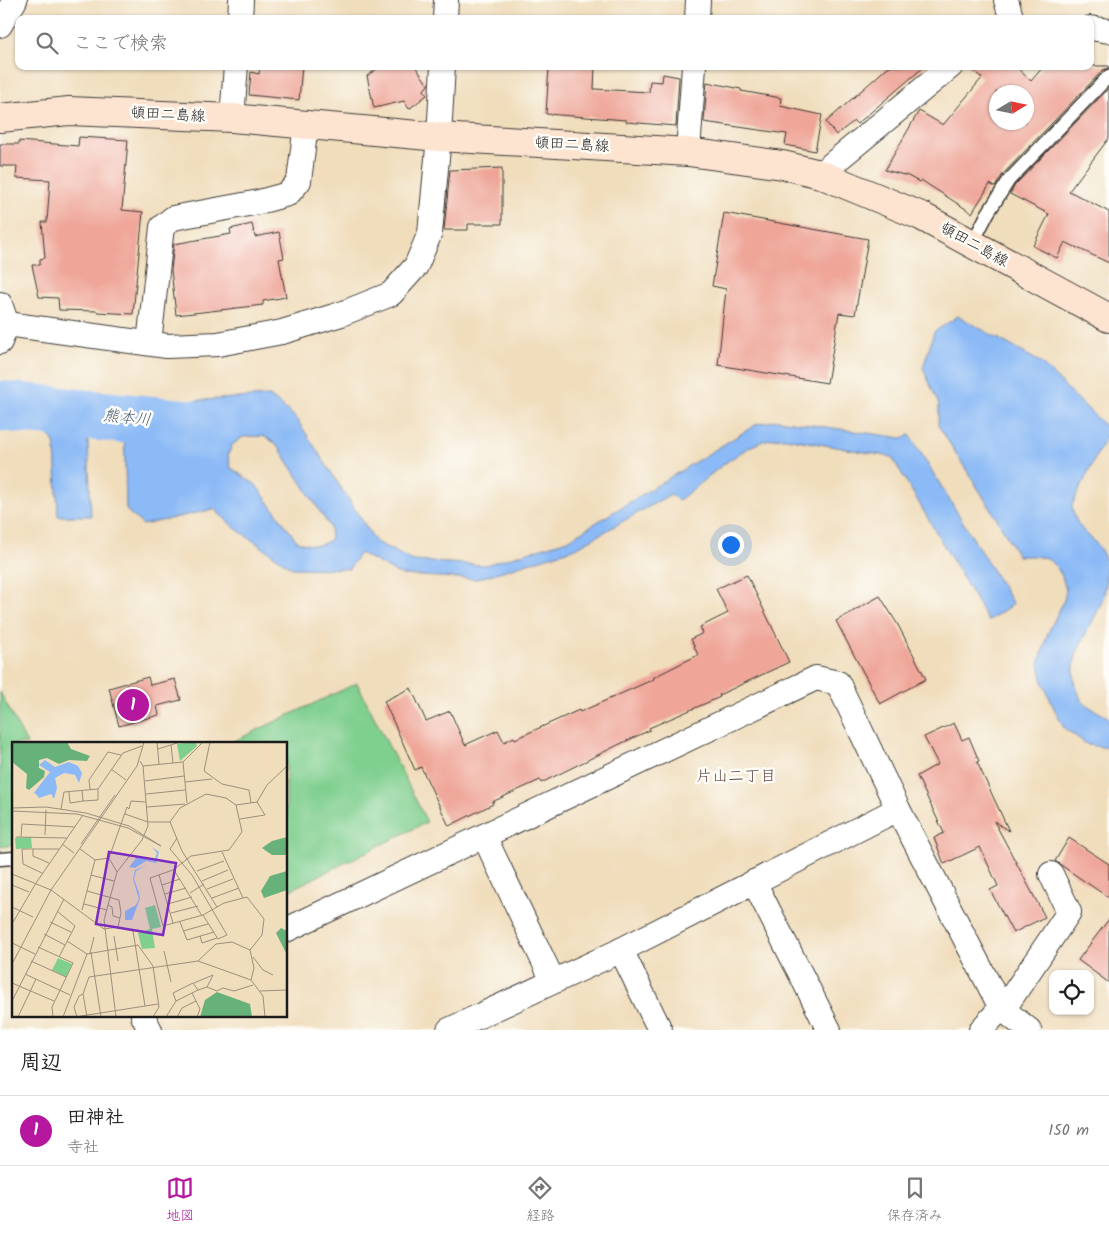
<!DOCTYPE html>
<html lang="ja">
<head>
<meta charset="utf-8">
<style>
	:root { --surface:#fff; --page:#f2f2f2; --text:#222; --muted:#767676; --line:#e0e0e0; --accent:#b5179e }
	body { margin:0; font-family:Kalam,"Klee One",sans-serif; background:var(--page); color:var(--text) }
	.controls { position:absolute; right:15px; bottom:15px; display:grid; overflow:hidden; border-radius:10px; box-shadow:0 1px 4px #0004 }
	.controls button { width:45px; height:45px; display:grid; place-items:center; padding:0; border:0; border-bottom:1px solid var(--line); background:var(--surface); color:var(--text); font:25px sans-serif }
	.compass { position:absolute; left:989px; top:85px; width:45px; height:45px; border-radius:50%; background:var(--surface); box-shadow:0 1px 4px #0004; rotate:80deg }
	.you { position:absolute; left:730px; top:544px; width:18px; height:18px; margin:-12px; border:4px solid #fff; border-radius:50%; background:#1a73e8; box-shadow:0 0 0 8px #1a73e833 }
	.badge { display:grid; place-items:center; width:32px; height:32px; border-radius:50%; background:var(--accent); color:#fff; font-size:16px; font-weight:700 }
	.pin { position:absolute; translate:-50% -50%; border:2px solid #fff; box-shadow:0 1px 5px #0006 }
	.list { margin:0; padding:0; list-style:none }
	h2 { display:flex; justify-content:space-between; align-items:center; height:65px; margin:0; padding:0 20px; font-size:21px }
	h2 small { font-size:16px; font-weight:400; color:var(--muted) }
	.list li { display:grid; grid-template-columns:32px 1fr auto; gap:15px; align-items:center; box-sizing:border-box; height:70px; padding:0 20px; border-top:1px solid var(--line) }
	.list b { display:block; font-size:19px; white-space:nowrap }
	.list p { margin:0; font-size:16px; white-space:nowrap; color:var(--muted) }
	.list em { font-size:16px; font-style:normal; color:var(--muted) }
	.icon { flex:none; width:28px; height:28px; fill:none; stroke:currentColor; stroke-width:2; stroke-linecap:round; stroke-linejoin:round }
	.map { position:relative; flex:none; width:1109px; height:1030px; overflow:hidden }
	.search { position:absolute; background:var(--surface); box-shadow:0 1px 4px #0004; left:15px; right:15px; top:15px; height:55px; display:flex; align-items:center; gap:12px; box-sizing:border-box; padding:0 18px; border-radius:10px; color:var(--muted); font-size:19px }
	.sheet { height:135px; background:var(--surface) }
	nav { display:flex; justify-content:space-around; align-items:center; box-sizing:border-box; height:70px; border-top:1px solid var(--line); background:var(--surface); font-size:14px; color:var(--muted) }
	nav a { display:grid; justify-items:center; gap:2px }
	nav .on { color:var(--accent) }
	.map>svg:first-child { display:block }
	.green { fill:#7fcf8f; stroke:#4e7656 }
	.water { fill:#8bbaf6; stroke:#546b89; fill-rule:evenodd }
	.lines { fill:none; stroke-linecap:round; stroke-linejoin:round }
	.river { stroke:#8bbaf6; stroke-width:50 }
	.building { fill:#efa699; fill-rule:evenodd }
	.lane-casing { stroke:#3c3934; stroke-width:15 }
	.street-casing { stroke:#3c3934; stroke-width:26 }
	.secondary-casing { stroke:#3c3934; stroke-width:30 }
	.lane { stroke:#fff; stroke-width:12 }
	.street { stroke:#fff; stroke-width:24 }
	.secondary { stroke:#fde4d1; stroke-width:28 }
	.labels { text-anchor:middle; dominant-baseline:central; stroke-width:5; stroke-linejoin:round; paint-order:stroke }
	.street-label { font-size:15px; fill:#1c1c1c; stroke:#fdfcf7 }
	.water-label { font-size:16px; font-style:italic; fill:#485b73; stroke:#fdfcf7 }
	.neighbourhood-label { font-size:16px; fill:#664c48; stroke:#fdfcf7 }
	.inset-road { fill:none; stroke:#9b907c; stroke-width:1 }
	.view { fill:#7b2cbf; fill-opacity:0.15; stroke:#7b2cbf; stroke-width:2.5 }
	.inset-edge { fill:none; stroke:#1c1c1c; stroke-width:2.5 }
</style>
</head>
<body>
<div class="map">
<svg width="1109" height="1030" viewBox="0 0 1109 1030">
	<rect width="100%" height="100%" fill="#fdfcf7"/>
	<filter id="ink" filterUnits="userSpaceOnUse"><feTurbulence type="fractalNoise" baseFrequency=".02" numOctaves="2"/><feDisplacementMap in="SourceGraphic" scale="10" xChannelSelector="R" yChannelSelector="G"/><feConvolveMatrix kernelMatrix="1 2 1 2 8 2 1 2 1" color-interpolation-filters="sRGB"/></filter>
	<filter id="wash" filterUnits="userSpaceOnUse"><feTurbulence type="fractalNoise" baseFrequency=".0096" numOctaves="4" result="noise"/><feDisplacementMap in="SourceGraphic" scale="20" xChannelSelector="R" yChannelSelector="G"/><feGaussianBlur stdDeviation="1.12" result="paint"/><feColorMatrix in="noise" values="0 0 0 0 0 0 0 0 0 0 0 0 0 0 0 0 0 1.4 0 .05"/><feComposite in="paint" operator="in"/></filter>
	<g filter="url(#wash)">
		<rect width="100%" height="100%" fill="#f0ddbc"/>
		<!-- green -->
		<g class="green">
			<polygon points="357,683 427,822 286,892 286,744 228,744"/>
			<polygon points="0,692 27,744 14,744 14,845 0,847"/>
		</g>
		<!-- water -->
		<g class="water">
			<path d="M 958,316 L 1040,362 L 1109,430 L 1072,505 C 1075,534 1097,535 1105,559 C 1106,563 1106,569 1106,574 C 1109,618 1061,647 1077,688 C 1078,692 1080,699 1083,702 C 1090,708 1101,713 1109,718 L 1109,748 L 1088,745 L 1064,728 L 1054,708 L 1043,683 L 1039,664 L 1048,633 L 1064,600 L 1066,590 L 1062,576 L 1056,567 L 1047,558 L 1033,556 L 1018,556 L 996,517 L 938,425 L 939,405 L 923,368 L 934,332 Z"/>
			<polygon points="86,392 91,516 58,516 55,446 42,417 0,421 0,395"/>
			<path d="M 270,396 L 296,418 L 376,542 L 413,561 L 485,565 L 568,540 L 757,424 L 778,420 L 902,438 L 910,435 L 1013,604 L 988,621 L 892,457 L 786,438 C 781,438 775,438 770,439 C 740,446 703,482 678,501 L 671,494 L 576,548 L 477,579 L 401,575 L 360,553 L 349,569 L 292,568 L 235,528 L 214,509 L 143,525 L 126,510 L 124,417 L 135,404 ZM 263,436 L 272,441 L 280,449 L 330,527 L 331,538 C 322,548 309,546 297,541 L 256,485 L 231,468 L 228,455 L 232,445 L 243,437 Z"/>
		</g>
		<g class="lines">
			<!-- river -->
			<polyline class="river" points="0,406 192,425"/>
		</g>
		<g id="blocks">
			<!-- building -->
			<g class="building">
				<polygon points="260,66 302,66 299,100 249,95 251,72 259,74"/>
				<polygon points="381,66 415,66 428,85 424,90 427,95 409,109 404,101 374,108 367,76"/>
				<polygon points="549,66 595,66 594,89 649,92 650,81 662,82 663,74 679,77 676,126 626,122 626,120 546,114"/>
				<polygon points="889,66 925,66 857,124 854,121 836,135 826,122"/>
				<path d="M 968,66 L 1015,66 L 1031,81 L 1044,66 L 1109,66 L 1109,68 L 1103,70 L 1003,174 L 995,187 L 990,184 L 972,213 L 921,180 L 919,182 L 908,176 L 885,170 L 919,111 L 943,125 L 982,78 ZM 996,92 L 1026,92 L 1026,122 L 996,122 Z"/>
				<polygon points="707,82 741,89 741,91 781,98 780,106 822,115 815,151 785,145 787,134 704,122"/>
				<polygon points="1109,88 1109,138 1069,191 1109,212 1109,263 1065,242 1057,258 1033,246 1049,214 1010,194 1015,185"/>
				<polygon points="79,137 128,140 122,210 143,212 133,314 97,312 97,311 59,310 58,298 39,297 32,265 40,265 40,259 45,258 42,222 47,222 50,180 16,178 17,166 0,166 0,144 19,144 19,141 78,146"/>
				<polygon points="502,168 502,224 468,224 468,230 444,230 450,170"/>
				<polygon points="724,213 868,239 855,315 839,313 827,383 718,365 726,289 712,286"/>
				<polygon points="252,224 255,237 279,232 284,258 279,259 286,297 263,301 263,305 176,315 171,270 174,244 231,234 230,229"/>
				<polygon points="747,575 789,662 719,695 720,697 649,728 650,730 618,745 541,783 540,780 492,802 493,804 449,826 421,767 415,770 384,701 411,688 426,721 450,711 465,745 498,730 504,742 514,737 515,739 579,710 580,712 654,679 654,677 698,655 691,639 703,633 700,627 728,613 716,589"/>
				<polygon points="880,596 898,625 926,679 880,704 836,621"/>
				<polygon points="148,677 150,685 175,679 181,700 157,706 159,715 119,726 109,688"/>
				<polygon points="954,723 962,740 969,737 979,761 977,762 1009,831 994,821 1045,917 1013,933 990,890 998,886 980,847 944,864 934,838 944,833 917,776 938,764 924,737"/>
				<polygon points="1069,838 1109,864 1109,898 1055,861"/>
				<polygon points="1109,919 1109,983 1078,960"/>
			</g>
		</g>
	</g>
	<g filter="url(#ink)">
		<use href="#blocks" fill-opacity="0" stroke="#3c3934" stroke-width="1"/>
		<g class="lines">
			<!-- lane casing -->
			<g class="lane-casing">
				<g id="lane">
					<polyline points="972,244 988,213 1009,180 1109,76"/>
					<polyline points="0,859 14,858"/>
				</g>
			</g>
			<!-- street casing -->
			<g class="street-casing">
				<g id="street">
					<polyline points="1006,0 1011,17"/>
					<polyline points="240,19 241,0"/>
					<polyline points="445,19 446,0"/>
					<polyline points="697,19 698,0"/>
					<polyline points="0,25 15,0"/>
					<polyline points="1090,28 1109,31"/>
					<polyline points="232,118 236,66"/>
					<polyline points="688,152 694,66"/>
					<polyline points="820,174 951,66"/>
					<polyline points="0,304 7,324 0,342"/>
					<polyline points="7,324 167,346 218,344 282,332 341,314 391,294 416,266 430,233 439,137 443,66"/>
					<polyline points="149,343 162,227 173,218 259,202 288,194 299,181 306,125"/>
					<polyline points="484,836 553,981"/>
					<polyline points="754,882 829,1030"/>
					<polyline points="286,930 816,678 838,683 898,809 1001,1008 1029,1030"/>
					<polyline points="621,950 660,1030"/>
					<polyline points="1003,1010 1069,912 1051,874"/>
					<polyline points="143,1016 150,1030"/>
					<polyline points="449,1030 613,954 898,809"/>
					<polyline points="981,1030 1001,1008"/>
				</g>
			</g>
			<!-- secondary casing -->
			<g class="secondary-casing">
				<polyline id="secondary" points="0,118 69,111 232,118 439,137 688,152 783,165 820,174 921,216 1109,318"/>
			</g>
			<!-- lane -->
			<use href="#lane" class="lane"/>
			<!-- street -->
			<use href="#street" class="street"/>
			<!-- secondary -->
			<use href="#secondary" class="secondary"/>
		</g>
	</g>
	<g class="labels">
		<!-- street labels -->
		<g class="street-label">
			<text transform="translate(168 115) rotate(3)">頓田二島線</text>
			<text transform="translate(572 145) rotate(3)">頓田二島線</text>
			<text transform="translate(974 245) rotate(29)">頓田二島線</text>
		</g>
		<!-- water labels -->
		<g class="water-label">
			<text transform="translate(127 418) rotate(6)">熊本川</text>
		</g>
		<!-- neighbourhood labels -->
		<g class="neighbourhood-label">
			<text x="736" y="776">片山二丁目</text>
		</g>
	</g>
	<!-- overview -->
	<g transform="translate(12 742)">
		<rect width="275" height="275" fill="#f0ddbc"/>
		<path d="M 184,0 L 185,4 L 168,19 L 165,2 ZM 19,95 L 20,106 L 4,107 L 3,96 ZM 143,163 L 149,185 L 140,187 L 143,206 L 130,207 L 126,191 L 138,187 L 133,166 ZM 46,216 L 60,222 L 54,235 L 40,228 Z" fill="#7fcf8f"/>
		<path d="M 55,0 L 59,7 L 78,14 L 75,19 L 57,18 L 47,22 L 35,16 L 27,18 L 27,26 L 33,29 L 32,35 L 17,48 L 14,46 L 15,32 L 0,20 L 0,0 ZM 275,95 L 275,113 L 260,113 L 250,106 L 260,99 ZM 275,129 L 275,148 L 252,156 L 249,149 L 258,134 ZM 269,186 L 275,189 L 275,213 L 264,191 ZM 205,250 L 238,262 L 240,275 L 188,275 L 193,258 Z" fill="#67b27a"/>
		<path d="M 33,18 L 43,25 L 57,20 L 66,24 L 70,31 L 67,41 L 63,33 L 52,31 L 43,36 L 45,46 L 42,57 L 39,52 L 27,56 L 23,51 L 21,52 L 38,30 L 27,23 ZM 140,105 L 147,110 L 144,121 L 134,119 L 123,126 L 117,125 L 125,115 L 142,119 L 145,111 ZM 135,123 L 124,129 L 122,137 L 127,151 L 128,157 L 126,162 L 120,178 L 113,178 L 113,169 L 124,163 L 127,157 L 121,137 L 123,128 Z" fill="#8bbaf6"/>
		<path class="inset-road" d="M 145,0 L 147,22M 198,0 L 192,29 L 210,42 L 237,48 L 239,61M 159,3 L 161,21M 146,7 L 168,0M 171,20 L 175,61M 131,24 L 171,20 L 191,0M 99,27 L 114,38M 133,39 L 172,34M 173,40 L 200,37M 78,47 L 77,38 L 96,10 L 109,13M 70,48 L 71,59 L 86,58 L 86,47M 57,50 L 58,61 L 71,59M 134,52 L 173,48M 245,60 L 255,43 L 275,24M 224,63 L 245,60M 135,65 L 173,62M 0,66 L 34,65 L 74,71 L 117,84 L 149,104M 49,67 L 52,50 L 86,47 L 111,11 L 130,4M 0,69 L 65,72 L 116,86 L 149,104M 113,72 L 136,80 L 158,80 L 168,66 L 194,52 L 214,56 L 224,63 L 230,90 L 217,108 L 179,114 L 161,128 L 138,136 L 151,184 L 191,173 L 212,161 L 235,155 L 252,177 L 250,193 L 238,208M 228,77 L 253,73 L 245,60M 158,80 L 170,109 L 205,165M 33,93 L 34,68M 4,95 L 55,96M 9,95 L 10,82 L 63,85M 165,96 L 158,107 L 180,133 L 215,193 L 206,197 L 191,173M 50,102 L 62,111M 69,102 L 103,53M 21,107 L 21,114 L 37,121M 68,107 L 83,118 L 97,116M 210,110 L 231,156M 162,128 L 190,174M 185,129 L 212,119M 105,130 L 97,116 L 115,65 L 117,67 L 119,59 L 134,60M 30,131 L 11,122 L 10,107 L 47,107M 0,132 L 39,148 L 92,187 L 106,185 L 121,189 L 133,264M 79,133 L 102,139M 147,133 L 161,181M 190,139 L 216,128M 0,143 L 17,150M 150,143 L 168,137M 195,147 L 221,137M 75,149 L 107,158 L 109,171 L 106,185M 178,151 L 192,142M 153,152 L 174,146M 200,156 L 227,146M 72,162 L 95,168M 156,162 L 180,155M 96,163 L 100,165 L 101,174 L 108,176M 0,165 L 21,175M 70,168 L 83,118M 45,169 L 63,184 L 47,215M 159,171 L 186,164M 38,180 L 59,190M 168,180 L 175,198 L 202,190M 0,182 L 24,141 L 71,73M 171,189 L 196,182M 32,192 L 53,203M 102,194 L 106,219M 188,194 L 190,201 L 205,196M 55,199 L 75,212M 0,201 L 23,212M 26,205 L 61,221 L 40,265 L 41,275M 152,209 L 159,240M 79,210 L 89,275M 78,211 L 82,195M 241,215 L 251,228 L 261,233M 19,219 L 54,235M 186,219 L 204,202 L 220,200 L 238,208 L 242,226 L 239,238M 0,222 L 39,148 L 125,24 L 132,0M 13,232 L 58,253M 0,241 L 42,259M 182,241 L 201,233 L 195,245M 248,249 L 275,248M 180,251 L 188,267 L 185,275M 0,259 L 52,157M 164,259 L 161,251 L 181,241 L 186,248M 6,275 L 24,237M 51,275 L 75,212 L 126,203 L 141,224 L 147,265 L 141,275M 63,275 L 146,262M 65,275 L 62,265 L 67,254 L 71,252M 75,275 L 71,252 L 77,235 L 186,219 L 239,238 L 251,254 L 253,275M 104,275 L 92,178 L 105,130 L 130,98 L 136,84 L 131,24 L 128,19M 154,275 L 164,259 L 186,248 L 195,245 L 205,249 L 211,246 L 222,249 L 241,243M 165,275 L 170,266 L 184,259"/>
		<path class="view" d="M 97,110 L 164,121 L 151,193 L 84,182 Z"/>
		<rect width="275" height="275" class="inset-edge"/>
	</g>
</svg>
<div class="controls">
<button><svg class="icon" aria-label="locate" viewBox="0 0 24 24"><circle cx="12" cy="12" r="6"/><path d="M12 2v4M12 18v4M2 12h4M18 12h4"/></svg></button>
</div>
<svg class="compass" viewBox="-18 -18 36 36"><path d="M0-13l5 13h-10z" fill="#e53935"/><path d="M0 13l5-13h-10z" fill="#767676"/></svg>
<div class="you"></div>
<div class="pin badge" style="left:133px;top:705px">1</div>
<div class="search"><svg class="icon" aria-label="search" viewBox="0 0 24 24"><circle cx="10" cy="10" r="6"/><path d="M15 15l6 6"/></svg>ここで検索</div>
</div>
<section class="sheet">
<h2>周辺<small></small></h2>
<ul class="list">
<li><span class="badge">1</span><div><b>田神社</b><p>寺社</p></div><em>150 m</em></li>
</ul>
</section>
<nav>
<a class="on"><svg class="icon" aria-label="map" viewBox="0 0 24 24"><path d="M3 6l6-2 6 2 6-2v14l-6 2-6-2-6 2zM9 4v14M15 6v14"/></svg>地図</a>
<a><svg class="icon" aria-label="directions" viewBox="0 0 24 24"><path d="M12 3l9 9-9 9-9-9zM9 14v-3h6M13 9l2 2-2 2"/></svg>経路</a>
<a><svg class="icon" aria-label="saved" viewBox="0 0 24 24"><path d="M7 4h10v16l-5-4-5 4z"/></svg>保存済み</a>
</nav>
</body>
</html>
